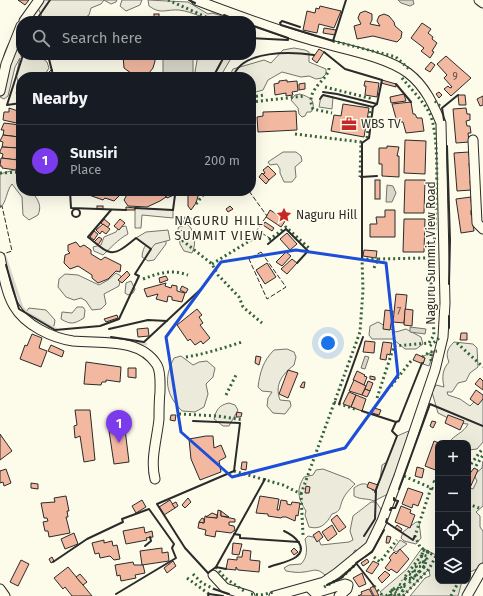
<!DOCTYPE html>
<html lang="en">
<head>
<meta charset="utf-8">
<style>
	:root { --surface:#171b24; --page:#242831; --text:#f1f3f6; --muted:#9ea1a6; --line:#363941; --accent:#7c3aed }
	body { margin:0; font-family:"Fira Sans",sans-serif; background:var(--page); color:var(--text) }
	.controls { position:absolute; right:12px; bottom:12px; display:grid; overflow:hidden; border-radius:8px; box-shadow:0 4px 16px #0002 }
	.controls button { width:36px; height:36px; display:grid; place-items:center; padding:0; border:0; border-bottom:1px solid var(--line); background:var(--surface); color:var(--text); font:20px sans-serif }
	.you { position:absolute; left:328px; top:343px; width:14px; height:14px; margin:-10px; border:3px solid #fff; border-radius:50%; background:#1a73e8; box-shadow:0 0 0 6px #1a73e833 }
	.badge { display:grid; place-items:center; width:26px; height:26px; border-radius:50%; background:var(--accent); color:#fff; font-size:13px; font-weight:700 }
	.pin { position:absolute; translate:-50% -33px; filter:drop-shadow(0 1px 2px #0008) }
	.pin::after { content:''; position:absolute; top:21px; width:14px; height:12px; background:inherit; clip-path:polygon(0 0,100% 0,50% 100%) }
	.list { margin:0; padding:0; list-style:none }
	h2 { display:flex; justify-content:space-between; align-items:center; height:52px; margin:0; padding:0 16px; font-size:17px }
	h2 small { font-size:13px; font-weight:400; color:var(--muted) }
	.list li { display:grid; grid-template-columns:26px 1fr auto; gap:12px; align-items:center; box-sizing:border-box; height:72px; padding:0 16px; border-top:1px solid var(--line) }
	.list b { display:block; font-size:15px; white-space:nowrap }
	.list p { margin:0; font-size:13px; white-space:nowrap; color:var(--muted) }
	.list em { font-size:13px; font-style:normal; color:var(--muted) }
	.icon { flex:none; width:22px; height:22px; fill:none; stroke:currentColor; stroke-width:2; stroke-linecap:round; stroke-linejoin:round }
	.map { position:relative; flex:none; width:483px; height:596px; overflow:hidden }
	.search { position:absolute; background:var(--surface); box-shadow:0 4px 16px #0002; left:16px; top:16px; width:240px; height:44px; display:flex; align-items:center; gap:10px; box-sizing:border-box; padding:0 14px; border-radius:16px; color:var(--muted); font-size:15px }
	.panel { position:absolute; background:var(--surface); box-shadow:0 4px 16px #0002; left:16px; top:72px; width:240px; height:124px; border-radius:16px }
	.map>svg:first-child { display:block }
	.green { fill:#ecebdb; stroke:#74746e }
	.parking { fill:#eceadb; stroke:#74746e }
	.water { fill:#d8d7c9; stroke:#74746e }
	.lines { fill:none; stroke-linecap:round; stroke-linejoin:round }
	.stream { stroke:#d8d7c9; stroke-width:2.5 }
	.building { fill:#f2b8a0; stroke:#2b2b2b }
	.minor-casing { stroke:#2b2b2b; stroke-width:11 }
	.minor { stroke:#fdfbea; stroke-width:9 }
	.hedge { stroke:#34623c; stroke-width:3; stroke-dasharray:2 3; stroke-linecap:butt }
	.fence { stroke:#2b2b2b; stroke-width:1; stroke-dasharray:5 2; stroke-linecap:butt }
	.wall { stroke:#2b2b2b; stroke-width:2 }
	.marked { fill:none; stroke:#1d4ed8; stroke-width:3; stroke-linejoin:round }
	.labels { text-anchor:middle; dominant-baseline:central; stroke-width:3; stroke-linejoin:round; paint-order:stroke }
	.number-label { font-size:10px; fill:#5d4e48 }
	.poi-label { font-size:12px; fill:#2b2b2b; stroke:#fdfbea; text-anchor:start }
	.street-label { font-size:12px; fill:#2b2b2b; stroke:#fdfbea }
	.neighbourhood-label { font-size:13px; letter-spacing:1px; fill:#2b2b2b; stroke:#fdfbea }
</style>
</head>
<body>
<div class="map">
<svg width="483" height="596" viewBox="0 0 483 596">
	<rect width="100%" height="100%" fill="#fdfbea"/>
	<!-- green -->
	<g class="green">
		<path d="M 39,0 L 117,0 L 116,2 L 111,4 L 104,0 L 101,4 L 91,8 L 89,15 C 80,21 61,26 51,18 L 43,19 L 38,8 Z"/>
		<polygon points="122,0 142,0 140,5 126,11 120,6"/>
		<path d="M 148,0 L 188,2 L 208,14 L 212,13 L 222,16 L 224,19 L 223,21 C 205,21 195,12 179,10 C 166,9 161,15 149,6 Z"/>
		<path d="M 21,30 L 21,57 L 38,55 L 47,62 L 49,68 L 44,76 L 40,76 L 36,72 L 31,77 L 21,77 L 21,98 L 18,97 L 16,93 C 19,88 18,79 16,75 L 20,58 L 15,67 L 8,96 L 4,99 L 0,97 C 0,73 0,45 21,30 Z"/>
		<polygon points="294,48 305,50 309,52 309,62 326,69 326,74 322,78 316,79 309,76 301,77 282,72 268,80 263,90 256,92 251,97 251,77 233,77 231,73 233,69 264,60 271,63 283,50"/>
		<polygon points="198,55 225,55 213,77 199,77 195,72"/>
		<path d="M 300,94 C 310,97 317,101 311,112 L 307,112 L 305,116 L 302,117 L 299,114 L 298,108 L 291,100 L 295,95 Z"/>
		<polygon points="283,152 296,152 301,156 302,161 295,167 296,177 292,182 284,182 280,173 280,169 277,164 270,165 268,162"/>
		<path d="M 14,170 L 21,170 L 21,191 L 40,191 L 35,196 C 40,203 41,208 38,215 L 29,220 L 23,215 L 22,197 L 12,184 C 6,191 7,202 0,208 L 0,174 Z"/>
		<path d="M 185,222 C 195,229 197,243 192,253 L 184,251 L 180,244 L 178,228 Z"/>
		<path d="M 126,226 L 128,234 C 117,240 112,247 103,255 L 94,251 L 93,247 L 101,245 L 104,237 L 116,232 L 119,227 Z"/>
		<path d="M 166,236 L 166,244 L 154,260 L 148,261 L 142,257 C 143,241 153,240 166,236 Z"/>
		<polygon points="116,273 121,276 119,286 104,294 106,304 101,309 92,310 86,301 81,298 74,300 66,297 58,287 59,279 65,274 78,275 99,285 108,280"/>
		<polygon points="131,281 135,289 133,293 128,295 125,293 126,283"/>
		<path d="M 77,307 L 83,307 L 85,310 L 84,318 C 74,324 71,325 61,319 L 62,312 L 72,313 Z"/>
		<polygon points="29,308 46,310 55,320 54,326 46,329 28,318 26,312"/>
		<polygon points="378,322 396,332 406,329 421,337 423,344 416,349 405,349 393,339 372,339 369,335 370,326"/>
		<path d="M 454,342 L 473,344 L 477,348 L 478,367 L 470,373 L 466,381 L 458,383 L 452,392 L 447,392 L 448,395 L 460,399 L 470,406 L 477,399 L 483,397 L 483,442 L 477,449 L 469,450 L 470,461 L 468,464 L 468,443 L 449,443 C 453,435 464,433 468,424 L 458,423 L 438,413 L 432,392 L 436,385 L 444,387 C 442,377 442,370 449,362 C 445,353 448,348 454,342 Z"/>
		<path d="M 287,349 L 294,352 L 296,357 L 294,365 C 283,374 274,384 280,400 L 290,401 L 291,406 L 285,414 L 273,413 L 267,406 L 268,398 L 272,392 L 262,391 L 258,387 C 260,372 263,361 274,350 Z"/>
		<polygon points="434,351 429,366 423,364 425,358 422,357"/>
		<path d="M 181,356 L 193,365 L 199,362 L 207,361 L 215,368 L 213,377 L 206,384 L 208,394 L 204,407 L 195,412 L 182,411 C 166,395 163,379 174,358 Z"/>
		<path d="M 229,403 L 235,405 L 238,410 L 229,426 L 223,426 L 214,419 C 216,410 219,405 229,403 Z"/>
		<path d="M 411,430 L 388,494 L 374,501 C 367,498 361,500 354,496 L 354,488 C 362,482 368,482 373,491 L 380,480 L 382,465 L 387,462 L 397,436 Z"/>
		<polygon points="483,461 483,506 476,512 480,516 480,527 483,531 483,564 481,567 468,573 468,487 473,489 477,481 474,475 482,468"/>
		<path d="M 323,469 L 349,479 L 355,484 C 351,488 345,494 343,499 C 339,507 342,511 332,514 C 326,524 321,530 309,527 L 305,515 L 306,511 C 298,498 296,490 304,477 L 313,475 L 316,470 Z"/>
		<path d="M 371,502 L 376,502 L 381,509 C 379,522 371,542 360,551 L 355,550 L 351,557 L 329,574 L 325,575 C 316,567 314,571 304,572 C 298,573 292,572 286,571 L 284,568 L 289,565 L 301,564 C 308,557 307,548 305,539 L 308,536 L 318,538 L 321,545 L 349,542 L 353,540 L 350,531 L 353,516 Z"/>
		<polygon points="416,522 419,522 421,538 416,544 404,541 401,538 403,532"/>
		<polygon points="422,548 438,556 438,581 462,581 458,596 410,596 425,578 430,576 429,569 403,596 383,596 380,592 407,569"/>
	</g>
	<!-- parking -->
	<g class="parking">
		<polygon points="225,55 233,55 220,77 213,77"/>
		<polygon points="323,95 333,97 332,109 319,107 321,96"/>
		<polygon points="135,208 173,210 173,218 142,215 141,228 135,228"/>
		<polygon points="168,230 170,240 155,244 151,249 136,238 146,232"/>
		<polygon points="400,540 407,544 396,552 393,550"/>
	</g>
	<!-- water -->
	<g class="water">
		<polygon points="398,0 413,0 414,4 410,6 401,3"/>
		<rect x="163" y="55" width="30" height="22"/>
		<polygon points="387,185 393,186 396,193 392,202 386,202"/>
		<polygon points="410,327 426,329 425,334 410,332"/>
		<polygon points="365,356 369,357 365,369 361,368"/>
	</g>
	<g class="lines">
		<!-- stream -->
		<g class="stream">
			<polyline points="5,256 22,307 28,313 56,329"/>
			<polyline points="81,337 110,338"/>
			<polyline points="129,341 146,344"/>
		</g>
	</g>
	<!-- building -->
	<g class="building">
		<polygon points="18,0 29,0 25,5"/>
		<polygon points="320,6 341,11 334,28 319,24 317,33 303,30 307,11 315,13 316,8 319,9"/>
		<polygon points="365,11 372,14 372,20 370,24 380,26 377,21 379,16 384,14 389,16 394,22 395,26 402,32 401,38 397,42 373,36 357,39 354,26 361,24 358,18 360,13"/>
		<rect x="154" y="14" width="5" height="7"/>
		<rect x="171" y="17" width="15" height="4"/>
		<polygon points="138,18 146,18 146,21 137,21"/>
		<polygon points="422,23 431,29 428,33 433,37 432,39 437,43 432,51 434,52 430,58 421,51 424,48 411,38"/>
		<polygon points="324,28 336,30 335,35 323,33"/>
		<polygon points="319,49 324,52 317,63 312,59"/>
		<polygon points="123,55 155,55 155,61 153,68 149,73 142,76 135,76 124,68"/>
		<polygon points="446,56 471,78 451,96 444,89 448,86 450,88 452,87 444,78 447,75 437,64"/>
		<polygon points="431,62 435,65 430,72 425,69"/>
		<polygon points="52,69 54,77 47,77 48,73"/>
		<polygon points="287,80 287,82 297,81 298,91 292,92 293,95 286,96 286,93 275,95 274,84 279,83 279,81"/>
		<polygon points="382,80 396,84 396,87 381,83"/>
		<polygon points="365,81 379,83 377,97 365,95 366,86 364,86"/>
		<polygon points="305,83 305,89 299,90 299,84"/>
		<polygon points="439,92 442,95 439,98 436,94"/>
		<polygon points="404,94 406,101 391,103 390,97"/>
		<polygon points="458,95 465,95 466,105 459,105"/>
		<polygon points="483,96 483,105 480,106 477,99"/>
		<polygon points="411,102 413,114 415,114 417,118 422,118 424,131 406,133 403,122 397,122 392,104"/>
		<polygon points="343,104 369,108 364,137 331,131 334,115 341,116"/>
		<polygon points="9,108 21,112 21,124 3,120 4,112 9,112"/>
		<polygon points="466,108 467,114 470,114 470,120 466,121 467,126 470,126 471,133 468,133 469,142 456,143 453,109"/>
		<polygon points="296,111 297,130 258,132 257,117 263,116 263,112"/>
		<polygon points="4,123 20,125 19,137 3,135 4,130 1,130"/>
		<polygon points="3,135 19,137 18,148 2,147 3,142 0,141"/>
		<polygon points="405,140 426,141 425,174 404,173"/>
		<polygon points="387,146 399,147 397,156 399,156 399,177 382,176 382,164 379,164 379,148 387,148"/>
		<polygon points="2,147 18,148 16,160 2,158 3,154 0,153 0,151"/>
		<polygon points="469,152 469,155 471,155 472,162 469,163 470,174 474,181 470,181 471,190 457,191 454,153"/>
		<polygon points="1,158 18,160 16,170 2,168 2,166 0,166"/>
		<polygon points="268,166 276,174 269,180 263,174 265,173 263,170"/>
		<polygon points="262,173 269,180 266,184 259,177"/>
		<rect x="375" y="180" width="5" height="19"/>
		<polygon points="405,180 425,180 424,213 404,213"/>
		<polygon points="83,191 118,191 120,195 114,201 105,198 103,200 89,195"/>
		<polygon points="129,191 172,191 174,195 167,198 165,195 166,197 160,201 147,207 128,206 124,200"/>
		<polygon points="188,191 199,193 196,203 191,210 188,206"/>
		<polygon points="471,197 471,202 474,201 475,209 471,210 471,215 474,214 476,223 473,223 474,231 461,233 456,199"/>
		<rect x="97" y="206" width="6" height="3"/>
		<polygon points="230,206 233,209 228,212 226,209"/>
		<polygon points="126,207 135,208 135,210 126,210"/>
		<polygon points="270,210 286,220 281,227 266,217"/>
		<polygon points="385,210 395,210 395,237 370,237 370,224 377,224 376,217 385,217"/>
		<polygon points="104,219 110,224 107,228 101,223"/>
		<polygon points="120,219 125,223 119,230 114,226"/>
		<polygon points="404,219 425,219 424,252 403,252"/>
		<polygon points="265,222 274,228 272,231 263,225"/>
		<polygon points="103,224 110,229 106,234 102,231 100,234 96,230"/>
		<polygon points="94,231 98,234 94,240 90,237"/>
		<polygon points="287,233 297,244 290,250 280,239"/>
		<polygon points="99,237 102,239 98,245 94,242"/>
		<polygon points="76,242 80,247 84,245 91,250 91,254 101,260 105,257 121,265 120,272 116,271 108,279 98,283 92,278 92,275 78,266 70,269 64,263 65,255 70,253 68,251 68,245"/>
		<polygon points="364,250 377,251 376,258 363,256"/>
		<polygon points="286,252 291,256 282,266 276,262"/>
		<polygon points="292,259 297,263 287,274 281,269"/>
		<polygon points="267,263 276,277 265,284 256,270"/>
		<polygon points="127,271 130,275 122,283 118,280"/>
		<polygon points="166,276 168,280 160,283 159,278"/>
		<polygon points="166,283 165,286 171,288 172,285 177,286 177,291 185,293 182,302 172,300 172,297 168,296 167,302 156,299 158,294 147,297 144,289"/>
		<polygon points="182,286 188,289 186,293 180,290"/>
		<polygon points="396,294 407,295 404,323 393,322"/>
		<polygon points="197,309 202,315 199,317 203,323 200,325 210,338 203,344 201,341 195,345 190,339 188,341 177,325"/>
		<polygon points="405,309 413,310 412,326 404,325"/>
		<polygon points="385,310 393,311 390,330 383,329"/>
		<polygon points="117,315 118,318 106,322 104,319"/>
		<polygon points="148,328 149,336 138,337 137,329"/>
		<polygon points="461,333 467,333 467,340 460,340"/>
		<polygon points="32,334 42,338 39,348 47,351 41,367 20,359 25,345 27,346"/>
		<polygon points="365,341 375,342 374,353 363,352"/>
		<polygon points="383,342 392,343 390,355 387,354 386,360 380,359"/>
		<polygon points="51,345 64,351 62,357 48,351"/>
		<polygon points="416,354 425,358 423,364 413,360"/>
		<polygon points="256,356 261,357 259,365 255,363"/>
		<polygon points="86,362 121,367 120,382 106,380 106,382 102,382 101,385 84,384"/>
		<polygon points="128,368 136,368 136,378 128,377"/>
		<polygon points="288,370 298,373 288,398 279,394"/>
		<polygon points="357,371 365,375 364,376 367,377 364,385 353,380"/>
		<polygon points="370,376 375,377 375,380 370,379"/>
		<polygon points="480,378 483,381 483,390 475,384"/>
		<polygon points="354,380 366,386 362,395 349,391"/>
		<polygon points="368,381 373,383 370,391 365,389"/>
		<polygon points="303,382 305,382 304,388 300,387"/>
		<polygon points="365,389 370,391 367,397 362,395"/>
		<polygon points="476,390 483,395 483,399 478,405 470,399"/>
		<polygon points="349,392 356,395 351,407 343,404"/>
		<polygon points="356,395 366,399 362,411 351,407"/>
		<polygon points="374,408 381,410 379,415 372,413"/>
		<polygon points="75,410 90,410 95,460 84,462 80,436 75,438 74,426 77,425"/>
		<polygon points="237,412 242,413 241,417 236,417"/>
		<polygon points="171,415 176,415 175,421 170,420"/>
		<polygon points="448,415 464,421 460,430 445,423"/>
		<polygon points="124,421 129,462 114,464 108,424"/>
		<polygon points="432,421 436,422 433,428 430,426"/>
		<polygon points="0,434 12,451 0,460"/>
		<polygon points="206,436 213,436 214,448 221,445 226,457 219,461 221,472 200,480 191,459 189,439"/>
		<polygon points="434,441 439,443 438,471 425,466"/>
		<polygon points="242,462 247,462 246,470 241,469"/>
		<polygon points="417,467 424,469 422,478 415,476"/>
		<polygon points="474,468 478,470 469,490 468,476"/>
		<polygon points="6,469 11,483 4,486 3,482 0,483 0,471"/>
		<polygon points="369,482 378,485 376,491 367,487"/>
		<polygon points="31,483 38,484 38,489 31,488"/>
		<polygon points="306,486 310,487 309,493 305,493"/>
		<polygon points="408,488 423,493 418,506 413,504 412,508 402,504"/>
		<polygon points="66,496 69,511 67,511 68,517 66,517 70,533 49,537 48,531 45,531 43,522 48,521 47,518 44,518 41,503 55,502 54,498"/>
		<polygon points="260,496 279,499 277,510 279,510 281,500 287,501 287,504 291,505 292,502 300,503 298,516 296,515 295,521 286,517 282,517 281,518 268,516 268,514 256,513"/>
		<polygon points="188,498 191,502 185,508 182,505"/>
		<polygon points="142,500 146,507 136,513 132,506"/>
		<polygon points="170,500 175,508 164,515 159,507"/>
		<polygon points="176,502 178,506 175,508 172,504"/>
		<polygon points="401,506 411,510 410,513 415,515 410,528 395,522"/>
		<polygon points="218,510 221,511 221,516 235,519 235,522 229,522 229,525 234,526 235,530 231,533 216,531 215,537 205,535 206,530 198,528 199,522 204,523 205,516 217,518"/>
		<polygon points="221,511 229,517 221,516"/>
		<polygon points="212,513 217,515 217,518 206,517"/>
		<polygon points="337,515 346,527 339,532 331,520"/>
		<polygon points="202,518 204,519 204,523 199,522"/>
		<polygon points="332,525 337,534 328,541 322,532"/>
		<polygon points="397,525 402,529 401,531 395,528"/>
		<polygon points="144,527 145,533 152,531 153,537 146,538 147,540 126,544 123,531"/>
		<polygon points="319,531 323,537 317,542 313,535"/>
		<polygon points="74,533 78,544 65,549 61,539"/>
		<polygon points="387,536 391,537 389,543 386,543"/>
		<polygon points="104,540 104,543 112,541 113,546 117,545 120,559 114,560 110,556 100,558 99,553 95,554 92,543"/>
		<polygon points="233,543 242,544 239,555 232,554"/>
		<polygon points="162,548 162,553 168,552 169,561 142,565 140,551"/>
		<polygon points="294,548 298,552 294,555 291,551"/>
		<polygon points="400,549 409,559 397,573 391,569 389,571 385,568 391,560 389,558 394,552 396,554"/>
		<polygon points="243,550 251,551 250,560 260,561 259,572 238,570 236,567 236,570 226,569 228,559 237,560 237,557 242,557"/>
		<polygon points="52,557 54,561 51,563 49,559"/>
		<polygon points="367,559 369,562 363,566 361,563"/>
		<polygon points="21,560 29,564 18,586 10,582"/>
		<polygon points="173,561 176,566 167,573 164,568"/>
		<polygon points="373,561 379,564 372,574 366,571"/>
		<polygon points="133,562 134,565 143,565 145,573 135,575 136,578 121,581 120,575 117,576 115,565"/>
		<polygon points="68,567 83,585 92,596 72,596 65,587 63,589 54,578"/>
		<polygon points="385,571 390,575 382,583 378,578"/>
		<polygon points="362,573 366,584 359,587 353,578"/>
		<polygon points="80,574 87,582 83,585 76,577"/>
		<polygon points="374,586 379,596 374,596 370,588"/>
		<polygon points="369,589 373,596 358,596 362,594 361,592"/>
	</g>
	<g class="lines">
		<!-- minor casing -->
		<g class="minor-casing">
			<g id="minor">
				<path d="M 196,0 C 233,14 270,28 308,39 C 337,48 384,55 408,73 C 425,86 433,104 441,123 L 445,303 L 443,337 L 435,370 L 399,476 L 382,521 L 370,546 L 337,573 L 324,582 L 274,596"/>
				<polyline points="479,0 483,3"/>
				<polyline points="24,21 39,0"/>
				<polyline points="0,91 6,64 21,26"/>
				<polyline points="473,140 477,223 483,229"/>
				<path d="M 0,257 C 3,272 6,293 14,306 C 25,325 52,338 73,341 C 100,344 140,337 157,365 C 161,372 160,383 160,392 C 159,401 159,410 159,419 C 157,439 150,460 155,479"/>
				<polyline points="213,575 225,588 250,596"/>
				<polyline points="309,587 315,593 345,584 348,585 347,589 339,596"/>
				<polyline points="0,589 5,596"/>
				<polyline points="467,596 483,568"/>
			</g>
		</g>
		<!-- minor -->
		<use href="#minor" class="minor"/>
		<!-- hedge -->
		<g class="hedge">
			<polyline points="168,0 215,21"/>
			<polyline points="333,41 396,57 409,69"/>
			<path d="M 329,68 C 328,81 304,89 313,109 L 332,113"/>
			<path d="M 402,78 C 411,89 422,100 429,112 C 442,136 435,219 434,250"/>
			<polyline points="325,87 373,99"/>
			<polyline points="251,97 265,95"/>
			<polyline points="435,101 442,108"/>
			<polyline points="251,102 305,96"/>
			<polyline points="295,134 361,142 360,177"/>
			<polyline points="367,138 370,111"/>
			<polyline points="0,173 21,172"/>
			<polyline points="196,204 206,191"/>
			<polyline points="201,221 184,218 181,225 181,233 183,241 212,264 218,275 239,297 243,307 262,323"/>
			<polyline points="269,240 286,227 310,249"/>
			<polyline points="212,264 251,240 254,243"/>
			<polyline points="374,268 378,259 426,258"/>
			<path d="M 143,279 C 159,273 171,269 188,275"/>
			<polyline points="457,343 483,367"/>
			<polyline points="430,346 439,338"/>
			<path d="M 186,357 C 205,354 223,348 242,342"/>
			<polyline points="422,357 430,352 437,351"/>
			<polyline points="431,361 431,352"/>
			<polyline points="391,386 411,361"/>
			<polyline points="226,395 237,373"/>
			<polyline points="377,398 394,346 429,343 434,335 431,280"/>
			<polyline points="334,402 355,409"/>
			<polyline points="179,414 218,416 243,420"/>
			<polyline points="476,466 483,455"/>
			<polyline points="468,468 483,448"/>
			<polyline points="234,471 283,485 301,494 303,535"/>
			<polyline points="404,476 438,491"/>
			<polyline points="433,481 438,484"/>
			<polyline points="431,488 415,536 420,547 438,558"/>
			<polyline points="301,494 360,332 363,290 362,259 378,259"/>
			<polyline points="468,504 479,508"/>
			<polygon points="423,550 428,552 427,556 422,555"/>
			<polygon points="421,556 427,559 424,567 410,582 404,578"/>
			<polyline points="374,557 380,562 397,540"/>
			<polyline points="216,567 224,577 244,591"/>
			<polyline points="193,574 202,583 214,589"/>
			<polyline points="187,578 209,594"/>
			<polyline points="404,578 412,580 409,574 415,576 412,570 419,572 416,566 424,567 419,562 426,562 421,556"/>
			<polyline points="374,586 383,596"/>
			<polyline points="324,587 341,578 356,564"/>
			<polyline points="251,594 261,595 274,592"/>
			<polyline points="386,596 397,586"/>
			<polyline points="390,596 389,593 393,596"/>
			<polyline points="395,596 392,590 399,595 396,587 403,591 399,584 406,587 402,580"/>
			<polyline points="403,596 429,569 436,556"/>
			<polyline points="451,596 459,581"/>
		</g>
		<!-- fence -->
		<g class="fence">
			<polyline points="249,191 267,216"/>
			<polyline points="0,206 2,206 12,251 3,254"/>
			<polyline points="266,217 257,230 271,239"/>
			<polygon points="261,252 286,287 267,299 249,259"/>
		</g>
		<!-- wall -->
		<g class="wall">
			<polyline points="189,0 195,3"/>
			<polyline points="224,15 234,19"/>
			<polyline points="40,21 39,16 50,0"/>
			<polyline points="251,25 288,38 288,40 251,38"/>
			<polyline points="300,27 282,21 280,23 281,25 333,41 346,0"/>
			<polyline points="324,52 345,69 382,80 377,104 373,107"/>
			<polyline points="48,55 52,71"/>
			<polyline points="213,77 225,55"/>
			<path d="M 233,77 C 242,49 293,52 314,55"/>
			<polyline points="396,84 411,102"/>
			<polyline points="323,92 337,94 377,104"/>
			<polyline points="320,99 323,95 373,107 369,138 362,143 362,258"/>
			<polyline points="21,103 7,105 23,55"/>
			<polyline points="444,120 442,108 458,95"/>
			<polyline points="447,146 450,240 449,284"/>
			<polyline points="361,177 377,176"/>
			<polyline points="70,191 71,208 126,210"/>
			<polyline points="135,208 173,210 175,195 178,195 179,191"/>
			<circle cx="76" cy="213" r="4"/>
			<polyline points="268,244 286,229 308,251 297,263"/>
			<path d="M 6,265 L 19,309 L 55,330 L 100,326 L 119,319 L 139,276 L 135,274 L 151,249 L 136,238 C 112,258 111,256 88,237 L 111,210"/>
			<polyline points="449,328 449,316"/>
			<polyline points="109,329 148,320 167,321"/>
			<polyline points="111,337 144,342 201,289"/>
			<polyline points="339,404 363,337"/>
			<polyline points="362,411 396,422 392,431 397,436 375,492"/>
			<polyline points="193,421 240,423 234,471 157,504 185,548 208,573 216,567"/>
			<polyline points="396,422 399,421 422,363"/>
			<polyline points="399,489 430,404 483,426"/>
			<polyline points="390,510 391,508 395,508 398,501 394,500 394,498"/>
			<polyline points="387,519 386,522 413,540 415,536"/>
			<polyline points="234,534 240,535 240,538 299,542"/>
			<polyline points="364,536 375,519 376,491"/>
			<polyline points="145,546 151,541 150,537"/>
			<polyline points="53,562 87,539 123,522 122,519 149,509 174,544 172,548 176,558 116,594"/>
			<path d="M 269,567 C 277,564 289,562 296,557 C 309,547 293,535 284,531"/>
			<polyline points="226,569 216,567 265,479"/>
			<polyline points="327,585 341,578 356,564"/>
			<polyline points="374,586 356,563 372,552 384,530"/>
			<polyline points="214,589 229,594"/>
			<polyline points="208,596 209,594 223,596"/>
		</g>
	</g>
	<!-- marked area -->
	<path class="marked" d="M 296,250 L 386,263 L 398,375 L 345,448 L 232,477 L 181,432 L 166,337 L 221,262 Z"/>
	<!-- icons -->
	<defs>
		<g id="office-bare" transform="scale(1.2)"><path d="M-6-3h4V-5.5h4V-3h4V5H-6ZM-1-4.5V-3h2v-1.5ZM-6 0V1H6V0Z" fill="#c62828" stroke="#fdfbea" stroke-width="2.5" paint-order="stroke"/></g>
		<g id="sight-bare" transform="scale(1.2)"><path d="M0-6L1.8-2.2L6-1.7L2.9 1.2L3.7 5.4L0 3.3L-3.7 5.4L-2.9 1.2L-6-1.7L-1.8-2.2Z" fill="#c62828" stroke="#fdfbea" stroke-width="2.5" paint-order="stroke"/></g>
	</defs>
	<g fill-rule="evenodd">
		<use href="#office-bare" x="349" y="124"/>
		<use href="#sight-bare" x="284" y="215"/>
	</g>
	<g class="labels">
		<!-- number labels -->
		<g class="number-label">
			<text x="455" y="77">9</text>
			<text x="399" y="312">7</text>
		</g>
		<!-- poi labels -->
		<g class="poi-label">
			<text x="361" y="124">WBS TV</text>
			<text x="296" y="215">Naguru Hill</text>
		</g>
		<!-- street labels -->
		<g class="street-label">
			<text transform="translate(431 253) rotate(-90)">Naguru Summit View Road</text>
		</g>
		<!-- neighbourhood labels -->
		<g class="neighbourhood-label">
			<text x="219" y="220">NAGURU HILL<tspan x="219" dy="15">SUMMIT VIEW</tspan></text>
		</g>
	</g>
</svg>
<div class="controls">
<button>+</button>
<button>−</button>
<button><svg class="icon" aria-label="locate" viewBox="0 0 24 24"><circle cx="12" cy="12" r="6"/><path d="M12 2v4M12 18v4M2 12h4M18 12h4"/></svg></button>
<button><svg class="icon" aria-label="layers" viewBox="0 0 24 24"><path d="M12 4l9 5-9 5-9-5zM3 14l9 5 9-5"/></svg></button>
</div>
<div class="you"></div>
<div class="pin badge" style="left:119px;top:443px">1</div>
<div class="search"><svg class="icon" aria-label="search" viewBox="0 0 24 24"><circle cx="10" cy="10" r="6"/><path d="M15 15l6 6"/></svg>Search here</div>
<section class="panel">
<h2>Nearby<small></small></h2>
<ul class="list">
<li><span class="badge">1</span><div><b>Sunsiri</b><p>Place</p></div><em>200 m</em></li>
</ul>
</section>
</div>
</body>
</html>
